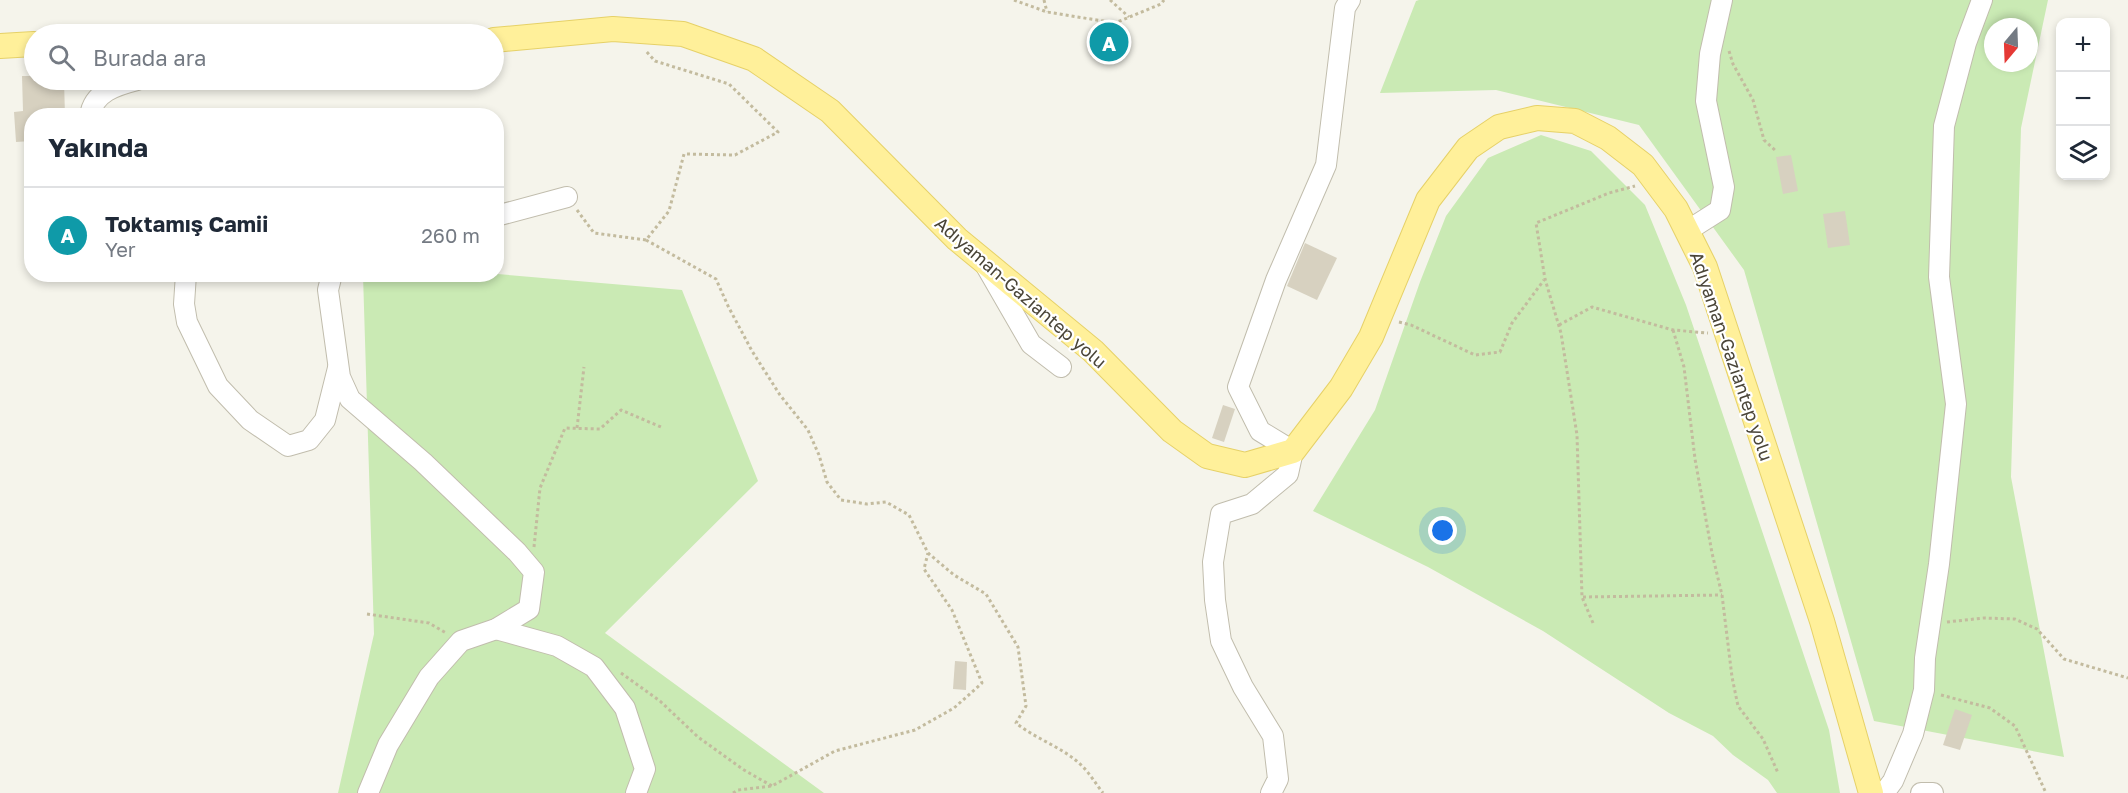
<!DOCTYPE html>
<html lang="tr">
<head>
<meta charset="utf-8">
<style>
	:root { --surface:#fff; --page:#f6f6f7; --text:#1f2937; --muted:#747a83; --line:#e0e1e3; --accent:#fc5b1b }
	body { margin:0; font-family:"Golos Text",sans-serif; background:var(--page); color:var(--text) }
	.controls { position:absolute; right:18px; top:18px; display:grid; overflow:hidden; border-radius:12px; box-shadow:0 3px 9px #0003 }
	.controls button { width:54px; height:54px; display:grid; place-items:center; padding:0; border:0; border-bottom:2px solid var(--line); background:var(--surface); color:var(--text); font:30px sans-serif }
	.compass { position:absolute; left:1984px; top:18px; width:54px; height:54px; border-radius:50%; background:var(--surface); box-shadow:0 3px 9px #0003; rotate:199deg }
	.you { position:absolute; left:1443px; top:531px; width:21px; height:21px; margin:-15px; border:4px solid #fff; border-radius:50%; background:#1a73e8; box-shadow:0 0 0 9px #1a73e833 }
	.badge { display:grid; place-items:center; width:39px; height:39px; border-radius:50%; background:var(--accent); color:#fff; font-size:20px; font-weight:700 }
	.pin { position:absolute; translate:-50% -50%; border:3px solid #fff; box-shadow:0 2px 6px #0006 }
	.list { margin:0; padding:0; list-style:none }
	h2 { display:flex; justify-content:space-between; align-items:center; height:78px; margin:0; padding:0 24px; font-size:26px }
	h2 small { font-size:20px; font-weight:400; color:var(--muted) }
	.list li { display:grid; grid-template-columns:39px 1fr auto; gap:18px; align-items:center; box-sizing:border-box; height:96px; padding:0 24px; border-top:2px solid var(--line) }
	.list b { display:block; font-size:22px; white-space:nowrap }
	.list p { margin:0; font-size:20px; white-space:nowrap; color:var(--muted) }
	.list em { font-size:20px; font-style:normal; color:var(--muted) }
	.icon { flex:none; width:33px; height:33px; fill:none; stroke:currentColor; stroke-width:2; stroke-linecap:round; stroke-linejoin:round }
	.map { position:relative; flex:none; width:2128px; height:793px; overflow:hidden }
	.search { position:absolute; background:var(--surface); box-shadow:0 3px 9px #0003; left:24px; top:24px; width:480px; height:66px; display:flex; align-items:center; gap:15px; box-sizing:border-box; padding:0 21px; border-radius:33px; color:var(--muted); font-size:22px }
	.panel { position:absolute; background:var(--surface); box-shadow:0 3px 9px #0003; left:24px; top:108px; width:480px; height:174px; border-radius:24px }
	.map>svg:first-child { display:block }
	.green { fill:#caeab4; fill-rule:evenodd }
	.building { fill:#d7d1c0 }
	.lines { fill:none; stroke-linecap:round; stroke-linejoin:round }
	.minor-casing { stroke:#c1bdad; stroke-width:22 }
	.major-casing { stroke:#e6d168; stroke-width:26 }
	.path { stroke:#c3bb9e; stroke-width:3; stroke-dasharray:3 3; stroke-linecap:butt }
	.minor { stroke:#fff; stroke-width:20 }
	.major { stroke:#fff09a; stroke-width:24 }
	.labels { text-anchor:middle; dominant-baseline:central; stroke-width:4.5; stroke-linejoin:round; paint-order:stroke }
	.street-label { font-size:18px; fill:#4a4538; stroke:#fff }
</style>
</head>
<body>
<div class="map">
<svg width="2128" height="793" viewBox="0 0 2128 793">
	<rect width="100%" height="100%" fill="#f5f4eb"/>
	<!-- green -->
	<g class="green">
		<path d="M 1419,0 L 2048,0 L 2021,128 L 2011,477 L 2064,757 L 1874,721 L 1744,270 L 1639,125 L 1496,90 L 1380,93 L 1416,1 ZM 1993,27 L 2029,27 L 2029,63 L 1993,63 Z"/>
		<polygon points="1541,135 1591,151 1645,205 1686,305 1829,730 1840,793 1777,793 1768,780 1733,755 1713,736 1669,713 1543,631 1428,567 1313,511 1375,410 1420,282 1446,216 1488,158"/>
		<polygon points="497,274 682,290 758,481 605,633 824,793 338,793 374,634 363,275"/>
	</g>
	<!-- building -->
	<g class="building">
		<polygon points="22,76 34,76 34,80 64,80 65,116 32,116 32,141 16,142 14,112 23,111"/>
		<polygon points="1791,155 1798,191 1783,194 1776,157"/>
		<polygon points="1845,211 1850,245 1828,248 1823,214"/>
		<polygon points="1305,243 1337,258 1317,300 1287,286"/>
		<polygon points="1223,405 1235,409 1224,442 1212,438"/>
		<polygon points="955,661 967,662 966,690 953,689"/>
		<polygon points="1955,709 1972,715 1960,750 1943,745"/>
	</g>
	<g class="lines">
		<!-- minor casing -->
		<g class="minor-casing">
			<g id="minor">
				<path d="M 90,116 C 93,92 117,85 137,80"/>
				<polyline points="496,216 567,197"/>
				<polyline points="1687,231 1720,210 1724,187 1706,101 1710,54 1722,0"/>
				<polyline points="986,266 1031,344 1061,367"/>
				<polyline points="186,274 184,304 187,322 218,386 250,420 288,446 309,440 325,420 338,368"/>
				<polyline points="332,274 328,290 340,377 350,399 423,462 517,552 534,572 529,609 496,629 461,641 429,677 388,745 368,793"/>
				<polyline points="496,629 557,646 594,667 625,708 645,769 636,793"/>
				<polyline points="1271,793 1278,779 1273,736 1243,687 1221,641 1215,600 1213,562 1221,514 1252,504 1288,474 1293,451 1260,431 1238,387 1276,280 1326,165 1345,8 1350,0"/>
				<polyline points="1884,793 1893,781 1913,734 1924,690 1925,658 1939,564 1956,404 1939,277 1944,126 1966,43 1982,0"/>
				<polyline points="1921,793 1933,793"/>
			</g>
		</g>
		<!-- major casing -->
		<g class="major-casing">
			<g id="major">
				<polyline points="494,40 613,29 683,34 754,59 830,111 957,239 1093,351 1172,431 1207,456 1245,465 1293,451 1341,388 1371,337 1428,200 1468,148 1499,127 1537,118 1575,121 1608,138 1643,165 1676,209 1705,267 1822,621 1871,793"/>
				<polyline points="0,46 34,44"/>
			</g>
		</g>
		<!-- path -->
		<g class="path">
			<polyline points="1014,0 1047,12 1115,23 1161,4 1164,0"/>
			<polyline points="1044,0 1047,12"/>
			<polyline points="1110,0 1129,17"/>
			<polyline points="1729,51 1733,64 1753,100 1764,140 1777,152"/>
			<polyline points="577,210 594,233 646,240 669,211 684,154 735,155 778,132 729,84 655,61 645,50"/>
			<path d="M 646,240 L 716,279 L 728,306 L 752,351 L 780,395 L 808,430 L 819,455 L 827,482 L 841,500 L 867,504 L 886,502 L 909,515 L 928,553 L 954,575 L 986,594 L 1018,647 L 1026,706 L 1016,723 C 1037,740 1065,748 1083,767 C 1090,774 1096,784 1103,793"/>
			<polyline points="1399,322 1411,325 1475,355 1500,352 1512,323 1544,280"/>
			<polyline points="1559,325 1592,307 1673,330 1708,333"/>
			<polyline points="1673,330 1684,367 1695,459 1712,553 1722,595 1732,677 1738,706 1763,739 1778,773"/>
			<polyline points="577,428 584,367"/>
			<polyline points="534,547 540,488 565,428 600,429 621,410 661,427"/>
			<polyline points="1583,597 1722,595"/>
			<polyline points="367,614 429,623 446,633"/>
			<polyline points="1947,622 1984,618 2015,619 2037,629 2064,659 2128,678"/>
			<polyline points="1593,623 1582,597 1577,435 1561,333 1545,279 1536,223 1609,193 1635,186"/>
			<polyline points="621,673 660,701 698,737 744,770 772,786"/>
			<polyline points="1941,695 1990,708 2015,726 2046,793"/>
			<polyline points="733,793 738,790 772,786 835,751 915,730 954,708 982,683 952,610 924,569 928,553"/>
		</g>
		<!-- minor -->
		<use href="#minor" class="minor"/>
		<!-- major -->
		<use href="#major" class="major"/>
	</g>
	<g class="labels">
		<!-- street labels -->
		<g class="street-label">
			<text transform="translate(1021 292) rotate(41)">Adıyaman-Gaziantep yolu</text>
			<text transform="translate(1732 356) rotate(71)">Adıyaman-Gaziantep yolu</text>
		</g>
	</g>
</svg>
<div class="controls">
<button>+</button>
<button>−</button>
<button><svg class="icon" aria-label="layers" viewBox="0 0 24 24"><path d="M12 4l9 5-9 5-9-5zM3 14l9 5 9-5"/></svg></button>
</div>
<svg class="compass" viewBox="-18 -18 36 36"><path d="M0-13l5 13h-10z" fill="#e53935"/><path d="M0 13l5-13h-10z" fill="#747a83"/></svg>
<div class="you"></div>
<div class="pin badge" style="left:1109px;top:42px;background:#0f9aa8">A</div>
<div class="search"><svg class="icon" aria-label="search" viewBox="0 0 24 24"><circle cx="10" cy="10" r="6"/><path d="M15 15l6 6"/></svg>Burada ara</div>
<section class="panel">
<h2>Yakında<small></small></h2>
<ul class="list">
<li><span class="badge" style="background:#0f9aa8">A</span><div><b>Toktamış Camii</b><p>Yer</p></div><em>260 m</em></li>
</ul>
</section>
</div>
</body>
</html>
